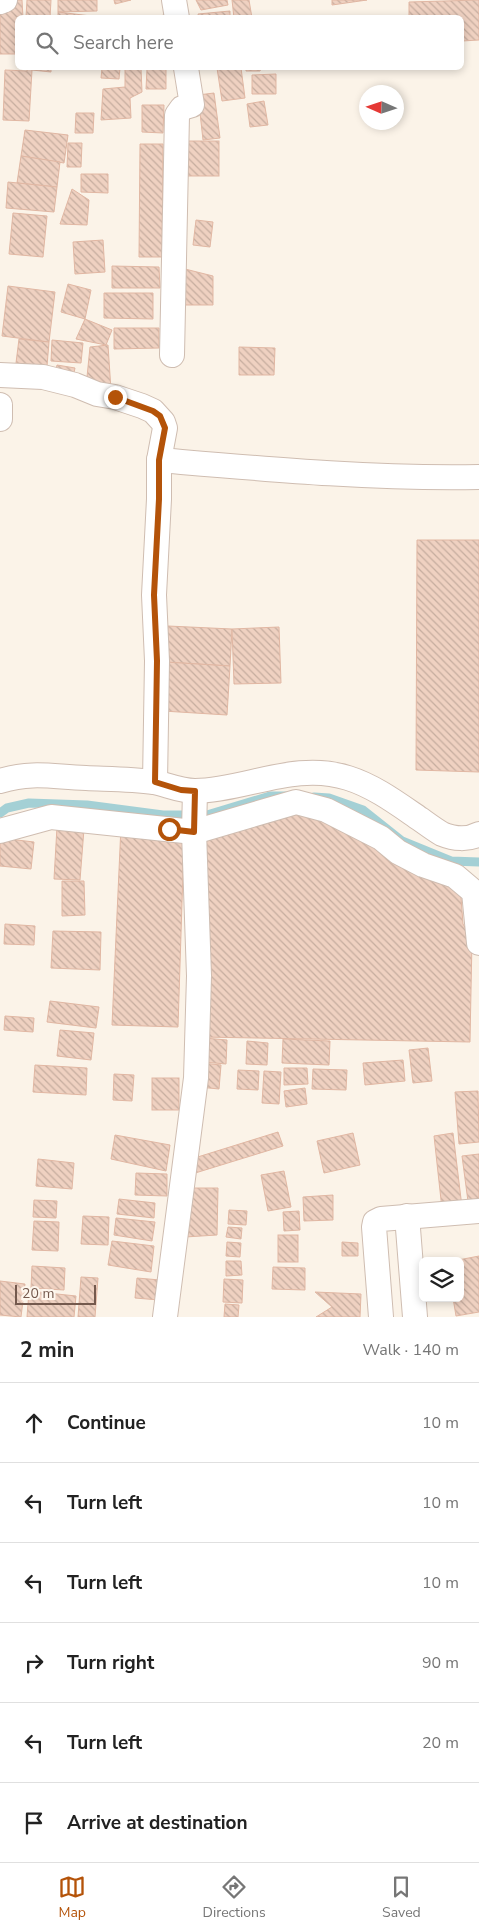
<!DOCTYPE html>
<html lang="en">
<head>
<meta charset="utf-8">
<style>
	:root { --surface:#fff; --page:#f2f2f2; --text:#222; --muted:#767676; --line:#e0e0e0; --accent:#b45309 }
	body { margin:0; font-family:"Nunito Sans",sans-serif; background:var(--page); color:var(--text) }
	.controls { position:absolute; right:15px; bottom:15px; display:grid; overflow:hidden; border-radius:8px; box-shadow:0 2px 8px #0003 }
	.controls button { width:45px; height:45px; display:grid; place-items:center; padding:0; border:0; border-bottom:1px solid var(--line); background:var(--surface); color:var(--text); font:25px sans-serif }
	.compass { position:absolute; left:359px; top:85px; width:45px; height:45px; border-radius:50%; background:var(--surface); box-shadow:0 2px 8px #0003; rotate:273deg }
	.scale { position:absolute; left:15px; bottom:12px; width:81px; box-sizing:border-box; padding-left:5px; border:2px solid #74594d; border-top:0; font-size:14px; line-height:18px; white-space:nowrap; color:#74594d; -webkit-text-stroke:4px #fef7ee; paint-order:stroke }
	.stop { position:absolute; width:15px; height:15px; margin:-11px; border:4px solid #b45309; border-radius:50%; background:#fff }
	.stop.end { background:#b45309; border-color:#fff; box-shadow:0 1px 5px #0008 }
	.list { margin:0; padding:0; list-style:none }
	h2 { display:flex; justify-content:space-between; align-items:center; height:65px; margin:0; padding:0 20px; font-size:21px }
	h2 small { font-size:16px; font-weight:400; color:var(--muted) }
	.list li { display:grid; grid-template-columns:32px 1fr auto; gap:15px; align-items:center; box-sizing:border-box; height:80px; padding:0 20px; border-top:1px solid var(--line) }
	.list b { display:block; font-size:19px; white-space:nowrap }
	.list em { font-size:16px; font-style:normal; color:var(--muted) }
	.icon { flex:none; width:28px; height:28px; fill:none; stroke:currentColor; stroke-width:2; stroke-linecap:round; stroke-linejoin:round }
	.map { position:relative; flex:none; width:479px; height:1317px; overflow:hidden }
	.search { position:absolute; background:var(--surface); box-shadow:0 2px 8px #0003; left:15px; right:15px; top:15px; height:55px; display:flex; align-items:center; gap:12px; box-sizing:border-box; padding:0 18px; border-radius:8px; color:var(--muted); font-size:19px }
	.sheet { height:545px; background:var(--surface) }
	nav { display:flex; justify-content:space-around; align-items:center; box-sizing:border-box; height:70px; border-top:1px solid var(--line); background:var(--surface); font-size:14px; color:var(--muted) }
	nav a { display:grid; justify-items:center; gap:2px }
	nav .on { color:var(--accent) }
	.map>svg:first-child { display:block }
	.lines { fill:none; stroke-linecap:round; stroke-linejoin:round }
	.stream { stroke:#a4d0d5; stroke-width:9 }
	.building { fill:url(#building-back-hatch); stroke:#e1b7a3 }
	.minor-casing { stroke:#cfbdb1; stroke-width:26 }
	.minor { stroke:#fff; stroke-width:24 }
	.route { stroke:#b45309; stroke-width:6 }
</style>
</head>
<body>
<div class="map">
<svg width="479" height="1317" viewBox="0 0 479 1317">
	<defs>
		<pattern id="building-back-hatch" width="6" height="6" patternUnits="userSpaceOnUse" patternTransform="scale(1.25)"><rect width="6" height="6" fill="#efd1c1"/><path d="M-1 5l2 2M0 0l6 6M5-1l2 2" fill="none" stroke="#c6ad9f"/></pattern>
	</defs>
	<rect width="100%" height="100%" fill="#fbf3e8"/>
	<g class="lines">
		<!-- stream -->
		<g class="stream">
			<polyline points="314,797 329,798 363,810 402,841 451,861 479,862"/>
			<polyline points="0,813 7,808 29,803 87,805 163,815 207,815 270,796 286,796"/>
		</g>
	</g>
	<!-- building -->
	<g class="building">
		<polygon points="18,0 22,0 23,18 18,18 18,54 0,54 0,7"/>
		<polygon points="27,0 51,0 50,18 26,17"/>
		<polygon points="58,0 97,0 97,11 58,12"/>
		<polygon points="114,0 131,0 115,4"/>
		<polygon points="196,0 227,0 228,5 201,10"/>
		<polygon points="232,0 249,0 252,18 234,18"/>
		<polygon points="332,0 367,0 332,5"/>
		<polygon points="479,0 479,40 462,41 462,18 409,18 409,2"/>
		<polygon points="230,11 230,18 199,18 198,14"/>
		<polygon points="58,12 91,16 91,18 58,18"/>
		<polygon points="165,15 166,18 144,18"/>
		<polygon points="27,68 51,68 51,72 32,70 29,121 3,120 5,70 27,71"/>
		<polygon points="102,68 120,68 119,79 101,78"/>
		<polygon points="125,68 141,68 142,92 130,98 131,118 101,120 103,89 125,87"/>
		<polygon points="217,68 241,68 245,98 222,101"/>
		<polygon points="246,68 261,68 260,71 246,71"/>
		<polygon points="147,69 166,69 166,89 146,89"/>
		<polygon points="276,74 276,94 252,94 252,75"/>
		<polygon points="214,93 220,138 203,140 198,95"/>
		<polygon points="264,101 268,125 250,127 247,104"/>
		<polygon points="142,105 164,105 163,133 142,132"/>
		<polygon points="76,113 94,113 93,133 75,133"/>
		<polygon points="25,130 68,135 64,163 21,156"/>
		<rect x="184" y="141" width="35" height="35"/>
		<polygon points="68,143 82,143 81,167 67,167"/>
		<polygon points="140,144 163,144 162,257 139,257"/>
		<polygon points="21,156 60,162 57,187 17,183"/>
		<polygon points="81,174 108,174 108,193 81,192"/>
		<polygon points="8,182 57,187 54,212 6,208"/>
		<polygon points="72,189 89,200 87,225 60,224"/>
		<polygon points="13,213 47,216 43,257 9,254"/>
		<polygon points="196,220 213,222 210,247 193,245"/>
		<polygon points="103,240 105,272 75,274 73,242"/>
		<polygon points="112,266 159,267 160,288 112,288"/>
		<polygon points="181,268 213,276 213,305 182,305"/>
		<polygon points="68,284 91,290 85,319 61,312"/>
		<polygon points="8,286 55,292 49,342 2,336"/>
		<polygon points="104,293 153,293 153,319 104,318"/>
		<polygon points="85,319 112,330 106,345 76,339"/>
		<polygon points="114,328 159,328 159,348 114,349"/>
		<polygon points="19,339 49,342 47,366 16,363"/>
		<polygon points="52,340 83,343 81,363 51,361"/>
		<polygon points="108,345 111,390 86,387 90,347"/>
		<polygon points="239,347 275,348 274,375 239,375"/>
		<polygon points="57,365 75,368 72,382 54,378"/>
		<polygon points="417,540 479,540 479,772 416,770"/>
		<polygon points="168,626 232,629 230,666 165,662"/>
		<polygon points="279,627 281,683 234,684 232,629"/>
		<polygon points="165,662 230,666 227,715 163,711"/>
		<polygon points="299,806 460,884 463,924 472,940 470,1042 202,1037 206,834"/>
		<polygon points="121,826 184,841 178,1027 112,1025"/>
		<polygon points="57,827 84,829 80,880 54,879"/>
		<polygon points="0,838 34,842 31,869 0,866"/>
		<polygon points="62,881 84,881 85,915 62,916"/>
		<polygon points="5,924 35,926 34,945 4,944"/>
		<polygon points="53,931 101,932 100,970 51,968"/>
		<polygon points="50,1001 99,1007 96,1028 47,1022"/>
		<polygon points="5,1016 34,1018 33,1032 4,1030"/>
		<polygon points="60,1030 94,1033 91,1060 57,1056"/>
		<polygon points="204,1038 227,1040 226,1064 203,1062"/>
		<polygon points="283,1039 330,1041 329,1065 282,1063"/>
		<polygon points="247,1041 268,1043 267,1065 246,1064"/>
		<polygon points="428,1048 432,1081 413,1083 409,1050"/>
		<polygon points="403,1060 405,1081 365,1085 363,1063"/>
		<polygon points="202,1063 221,1065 219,1089 199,1087"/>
		<polygon points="35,1065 87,1068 86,1095 33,1092"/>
		<polygon points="284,1068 307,1068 308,1084 284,1085"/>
		<polygon points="313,1069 347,1070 346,1090 312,1089"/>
		<polygon points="238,1070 259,1071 258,1090 237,1089"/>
		<polygon points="264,1071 281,1072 279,1104 262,1103"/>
		<polygon points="114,1074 134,1075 132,1101 113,1100"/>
		<rect x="152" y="1078" width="27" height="32"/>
		<polygon points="305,1088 307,1104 286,1107 284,1091"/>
		<polygon points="478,1091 479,1142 459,1144 455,1092"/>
		<polygon points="278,1132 283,1146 192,1174 188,1160"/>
		<polygon points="353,1133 360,1165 324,1173 317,1141"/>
		<polygon points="453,1133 462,1207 442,1209 434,1136"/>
		<polygon points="115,1135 170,1145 166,1171 111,1159"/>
		<polygon points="479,1154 479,1208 469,1209 462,1156"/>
		<polygon points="38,1159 74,1163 72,1189 36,1186"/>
		<polygon points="284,1171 291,1207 268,1211 261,1175"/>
		<polygon points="136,1173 167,1174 167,1196 135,1195"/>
		<polygon points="183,1188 218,1188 217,1235 185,1237"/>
		<polygon points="333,1195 333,1220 304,1221 303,1197"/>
		<polygon points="119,1199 155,1203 154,1218 117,1214"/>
		<polygon points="34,1200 57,1201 56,1218 33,1217"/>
		<polygon points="229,1210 247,1211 246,1225 228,1224"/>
		<polygon points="299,1211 300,1230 284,1231 283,1212"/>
		<polygon points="83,1216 109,1217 108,1245 81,1244"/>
		<polygon points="116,1218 155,1222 152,1241 114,1235"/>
		<polygon points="34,1221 59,1222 58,1251 32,1250"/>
		<polygon points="228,1227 242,1228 241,1239 226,1237"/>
		<rect x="278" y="1235" width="20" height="27"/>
		<polygon points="112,1241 154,1246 151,1272 108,1265"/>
		<polygon points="227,1242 241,1243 240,1257 226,1256"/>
		<polygon points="342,1242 358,1243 358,1256 342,1256"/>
		<polygon points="479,1256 479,1312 456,1316 453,1298 460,1298 460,1261 453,1261"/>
		<polygon points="226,1261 241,1261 242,1275 226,1276"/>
		<polygon points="32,1266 65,1268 64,1290 31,1288"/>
		<polygon points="273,1267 305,1268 305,1290 272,1289"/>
		<polygon points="81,1277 98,1278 95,1317 78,1317"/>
		<polygon points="137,1278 160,1280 159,1300 135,1298"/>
		<polygon points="224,1279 243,1280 242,1303 223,1302"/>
		<polygon points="0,1281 25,1284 21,1317 0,1315"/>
		<polygon points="29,1291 76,1296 74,1317 27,1317"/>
		<polygon points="315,1292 361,1294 360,1317 316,1317 332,1307"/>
		<polygon points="225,1304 239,1305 238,1317 224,1317"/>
	</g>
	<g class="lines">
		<!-- minor casing -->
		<g class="minor-casing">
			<g id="minor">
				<polyline points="174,0 177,18"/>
				<polyline points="0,2 5,0"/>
				<polyline points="172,355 177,115 182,108 192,105 186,68"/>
				<polyline points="0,375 43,377 75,385 97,394 115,397 142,406 153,411 163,422 165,428 159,460 159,499 154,595 157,661 155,782"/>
				<polyline points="0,405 0,419"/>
				<path d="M 159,460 C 265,469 372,479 479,477"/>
				<path d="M 0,781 C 34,771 52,777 86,778 C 108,779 132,779 154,782 C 168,785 180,791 195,791 C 246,790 296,761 348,778 C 374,786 398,804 420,819 C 427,824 435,830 442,834 C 454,839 468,840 479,834"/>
				<polyline points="0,831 51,817 194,832 296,802 326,810 381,838 398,852 423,865 455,876 474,892 479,943"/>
				<polyline points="407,1216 415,1317"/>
				<polyline points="165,1317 196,1078 199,976 194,832 195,791"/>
				<polyline points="381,1317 374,1227 375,1222 381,1219 479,1211"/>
			</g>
		</g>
		<!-- minor -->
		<use href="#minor" class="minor"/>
	</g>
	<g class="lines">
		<!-- route -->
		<polyline class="route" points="115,397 153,411 160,416 165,428 159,460 159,499 154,595 157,661 155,782 181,790 195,791 194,832 169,829"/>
	</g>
</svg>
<div class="controls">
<button><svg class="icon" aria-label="layers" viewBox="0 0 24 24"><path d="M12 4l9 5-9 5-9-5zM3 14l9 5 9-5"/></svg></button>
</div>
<svg class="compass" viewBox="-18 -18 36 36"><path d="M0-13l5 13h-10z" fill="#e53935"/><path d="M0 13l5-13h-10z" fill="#767676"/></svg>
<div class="scale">20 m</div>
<div class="stop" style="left:169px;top:829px"></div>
<div class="stop end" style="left:115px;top:397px"></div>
<div class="search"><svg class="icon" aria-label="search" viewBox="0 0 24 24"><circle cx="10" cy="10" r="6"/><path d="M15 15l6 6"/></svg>Search here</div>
</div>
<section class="sheet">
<h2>2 min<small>Walk · 140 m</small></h2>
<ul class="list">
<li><svg class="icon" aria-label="ahead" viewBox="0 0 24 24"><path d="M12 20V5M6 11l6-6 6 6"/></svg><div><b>Continue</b></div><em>10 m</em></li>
<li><svg class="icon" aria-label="left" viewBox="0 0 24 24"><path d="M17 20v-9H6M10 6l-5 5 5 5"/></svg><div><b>Turn left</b></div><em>10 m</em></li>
<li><svg class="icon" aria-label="left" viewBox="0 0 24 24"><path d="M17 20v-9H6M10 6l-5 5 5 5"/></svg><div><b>Turn left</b></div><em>10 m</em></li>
<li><svg class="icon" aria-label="right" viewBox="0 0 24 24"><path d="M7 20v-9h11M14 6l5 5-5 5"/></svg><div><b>Turn right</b></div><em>90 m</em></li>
<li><svg class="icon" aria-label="left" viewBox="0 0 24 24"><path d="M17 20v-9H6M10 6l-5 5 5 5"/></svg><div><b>Turn left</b></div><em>20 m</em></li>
<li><svg class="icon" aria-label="arrive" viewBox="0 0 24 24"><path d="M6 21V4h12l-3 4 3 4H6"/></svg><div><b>Arrive at destination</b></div></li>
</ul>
</section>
<nav>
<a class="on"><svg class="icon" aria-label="map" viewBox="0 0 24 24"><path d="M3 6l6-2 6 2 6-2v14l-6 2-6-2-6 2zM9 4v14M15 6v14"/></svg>Map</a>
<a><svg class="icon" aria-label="directions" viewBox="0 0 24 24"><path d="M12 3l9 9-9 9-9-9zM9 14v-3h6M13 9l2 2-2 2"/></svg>Directions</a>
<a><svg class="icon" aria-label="saved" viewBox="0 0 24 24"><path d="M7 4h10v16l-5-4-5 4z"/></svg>Saved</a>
</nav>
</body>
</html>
